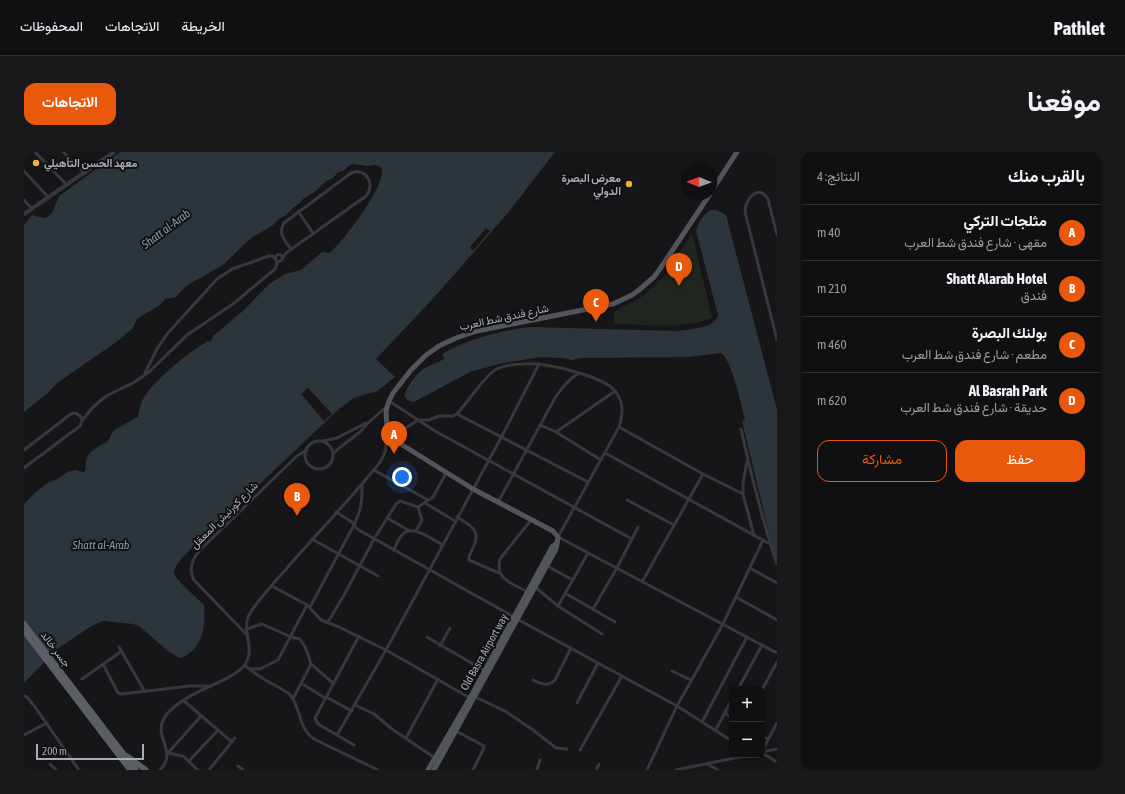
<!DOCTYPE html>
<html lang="ar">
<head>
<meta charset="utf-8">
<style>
	:root { --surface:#101012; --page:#19191b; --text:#f1f3f6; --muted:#9c9d9f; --line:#303032; --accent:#ea580c }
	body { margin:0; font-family:"Asap Condensed",Vazirmatn,sans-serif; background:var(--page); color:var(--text); direction:rtl }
	.controls { position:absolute; right:12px; bottom:12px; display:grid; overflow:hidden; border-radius:8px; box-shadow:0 1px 3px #0004 }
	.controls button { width:36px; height:36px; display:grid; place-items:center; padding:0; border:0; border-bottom:1px solid var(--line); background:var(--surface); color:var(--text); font:20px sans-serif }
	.compass { position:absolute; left:657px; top:12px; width:36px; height:36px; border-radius:50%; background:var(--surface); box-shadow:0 1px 3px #0004; rotate:271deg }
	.scale { position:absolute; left:12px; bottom:10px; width:108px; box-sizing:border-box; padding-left:4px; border:2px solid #a8adb8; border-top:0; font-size:11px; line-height:14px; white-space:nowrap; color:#a8adb8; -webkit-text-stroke:3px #111113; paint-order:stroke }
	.you { position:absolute; left:378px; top:325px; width:14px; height:14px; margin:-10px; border:3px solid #fff; border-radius:50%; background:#1a73e8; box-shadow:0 0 0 6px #1a73e833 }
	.badge { display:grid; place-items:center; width:26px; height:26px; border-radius:50%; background:var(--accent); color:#fff; font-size:13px; font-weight:700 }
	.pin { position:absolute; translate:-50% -33px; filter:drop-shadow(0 1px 2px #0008) }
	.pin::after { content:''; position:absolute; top:21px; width:14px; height:12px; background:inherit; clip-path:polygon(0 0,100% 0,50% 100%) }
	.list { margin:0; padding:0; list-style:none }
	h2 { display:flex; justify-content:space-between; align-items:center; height:52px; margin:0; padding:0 16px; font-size:17px }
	h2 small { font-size:13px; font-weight:400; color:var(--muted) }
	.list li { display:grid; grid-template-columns:26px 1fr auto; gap:12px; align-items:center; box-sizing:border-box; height:56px; padding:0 16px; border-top:1px solid var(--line) }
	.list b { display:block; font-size:15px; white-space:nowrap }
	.list p { margin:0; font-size:13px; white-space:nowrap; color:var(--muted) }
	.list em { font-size:13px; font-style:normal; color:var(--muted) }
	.actions { display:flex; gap:8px; padding:12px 16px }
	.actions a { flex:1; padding:9px 0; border:1px solid var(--accent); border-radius:12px; text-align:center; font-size:14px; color:var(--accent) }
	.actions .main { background:var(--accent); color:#fff }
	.map { position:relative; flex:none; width:753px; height:618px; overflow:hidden; direction:ltr; border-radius:12px }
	header { display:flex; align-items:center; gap:24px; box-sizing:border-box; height:56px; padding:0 20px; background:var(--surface); border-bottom:1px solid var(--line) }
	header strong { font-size:19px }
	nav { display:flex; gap:22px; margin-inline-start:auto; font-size:14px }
	.intro { display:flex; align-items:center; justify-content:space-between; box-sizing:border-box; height:96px; padding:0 24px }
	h1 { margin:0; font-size:28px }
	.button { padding:10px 18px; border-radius:12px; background:var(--accent); color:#fff; font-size:14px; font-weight:700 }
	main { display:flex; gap:24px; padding:0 24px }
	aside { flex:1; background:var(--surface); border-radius:12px; box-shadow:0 1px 3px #0004 }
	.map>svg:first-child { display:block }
	.green { fill:#1e261f }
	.water { fill:#2c353c }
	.pier { fill:#161618 }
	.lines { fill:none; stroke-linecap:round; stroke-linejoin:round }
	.minor { stroke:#37383d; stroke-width:3 }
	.tertiary { stroke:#37383d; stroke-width:4 }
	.primary { stroke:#53555c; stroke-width:5 }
	.trunk { stroke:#5b5e65; stroke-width:5.5 }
	.poi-dot { fill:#efaf37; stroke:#111113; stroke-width:1.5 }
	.labels { text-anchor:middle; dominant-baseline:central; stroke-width:4; stroke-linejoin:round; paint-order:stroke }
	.poi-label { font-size:11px; font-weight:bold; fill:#a8adb8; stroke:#111113; text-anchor:start }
	.street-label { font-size:11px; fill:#a8adb8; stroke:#111113 }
	.water-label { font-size:12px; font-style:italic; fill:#809bb2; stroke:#111113 }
</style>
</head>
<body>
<header>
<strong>Pathlet</strong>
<nav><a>الخريطة</a><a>الاتجاهات</a><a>المحفوظات</a></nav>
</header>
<div class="intro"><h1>موقعنا</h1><a class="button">الاتجاهات</a></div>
<main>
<aside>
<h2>بالقرب منك<small>النتائج: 4</small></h2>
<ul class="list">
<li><span class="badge">A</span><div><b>مثلجات التركي</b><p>مقهى · شارع فندق شط العرب</p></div><em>40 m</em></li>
<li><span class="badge">B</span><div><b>Shatt Alarab Hotel</b><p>فندق</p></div><em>210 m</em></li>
<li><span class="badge">C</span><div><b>بولنك البصرة</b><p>مطعم · شارع فندق شط العرب</p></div><em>460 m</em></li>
<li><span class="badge">D</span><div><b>Al Basrah Park</b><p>حديقة · شارع فندق شط العرب</p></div><em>620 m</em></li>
</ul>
<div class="actions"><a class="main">حفظ</a><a>مشاركة</a></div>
</aside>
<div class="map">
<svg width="753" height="618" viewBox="0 0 753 618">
	<rect width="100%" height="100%" fill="#161618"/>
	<!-- green -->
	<polygon class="green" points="668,81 688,166 672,171 648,174 590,172 590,160 619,144 641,124"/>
	<!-- water -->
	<g class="water">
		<path d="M 96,0 L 531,0 L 483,62 L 415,140 L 352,207 L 371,225 L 352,240 L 342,242 L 330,246 L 316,256 L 167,397 C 161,403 151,412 150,420 C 149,426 174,447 180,453 C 182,474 179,499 156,506 L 145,500 L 115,474 L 109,472 L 80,469 L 76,470 L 66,475 L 33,497 L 0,531 L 0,352 L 12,340 L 25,330 L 33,327 L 44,320 L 51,318 L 59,320 L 61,319 C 62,316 61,313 62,309 C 64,298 75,295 84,289 L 90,278 L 114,265 C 115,259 116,253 119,247 C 128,230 167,198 184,189 L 187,190 L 189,184 L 220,158 L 245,132 L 261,122 L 277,118 L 298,100 L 306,101 C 319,89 365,31 357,15 L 351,13 L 343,14 L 329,12 L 324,14 L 319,19 L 314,20 L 309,26 L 301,30 L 292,39 L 280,46 L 278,49 L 269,56 L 261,64 L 256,66 L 248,74 L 227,86 L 199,113 L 162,134 L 152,145 L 141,147 L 136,153 L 113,167 L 108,177 L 91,191 L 33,231 L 25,240 L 0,260 L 0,73 L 8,63 L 20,66 L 24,65 L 28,61 L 35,44 Z"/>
		<path d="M 687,58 L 692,58 L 702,63 L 753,258 L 753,408 L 749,398 L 718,269 L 721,268 C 718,255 707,206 697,201 L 663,205 L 557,206 L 548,208 L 539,206 L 516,205 L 475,212 L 446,220 L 390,250 C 385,249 382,248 380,243 C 384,234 391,223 399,217 C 406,213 413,211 420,207 L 418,202 C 446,186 475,179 507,175 L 652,179 C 665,177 691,177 694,163 L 672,79 C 674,71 679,62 687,58 Z"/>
	</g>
	<!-- pier -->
	<g class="pier">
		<polygon points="462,76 466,79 449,99 446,95"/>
		<polygon points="284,236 308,262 300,269 277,242"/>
	</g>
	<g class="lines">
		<!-- minor -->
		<g class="minor">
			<polyline points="11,0 43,33"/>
			<polyline points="39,0 61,21"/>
			<polyline points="0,19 25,46"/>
			<polyline points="0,48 8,57"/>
			<polyline points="274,59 289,81"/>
			<path d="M 753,83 L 744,47 C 734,31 721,47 721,60 L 753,188"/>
			<circle cx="255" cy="106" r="3.5"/>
			<path d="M 258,107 L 262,101 L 342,44 C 352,32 342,15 327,21 L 260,71 C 254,81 260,88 267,97"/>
			<polyline points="121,221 133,197 143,182 193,127 208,117 245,104 249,104 251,107"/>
			<polyline points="365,249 411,279 608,387"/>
			<polyline points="433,262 564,330"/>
			<polyline points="58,269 68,256 76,249 84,243 109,231 125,220 163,183 209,152 251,117 253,112 252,108"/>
			<polyline points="516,273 532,280 577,308"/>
			<polyline points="595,275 679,322 719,342"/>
			<path d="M 717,277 C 727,322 738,368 753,412"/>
			<polyline points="532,280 591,239"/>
			<path d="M 368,285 L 394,268 L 405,268 L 415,264 L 429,264 L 433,262 C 442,252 461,224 471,218 C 481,212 504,211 516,212 C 535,215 581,225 592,240 C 600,252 599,261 595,275 L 534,385 L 753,501"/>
			<polyline points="299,289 313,286 342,271"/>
			<circle cx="295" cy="303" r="14"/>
			<polyline points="0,298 47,262 52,261 57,265 58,269 56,274 0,316"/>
			<polyline points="581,301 746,392"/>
			<polyline points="309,302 314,297 336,280 344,271 362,255"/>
			<polyline points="723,309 719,331 719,342 730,384"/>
			<polyline points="350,318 404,348"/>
			<polyline points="603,348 650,373"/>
			<path d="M 474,350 L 531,246 C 538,235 544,228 555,221"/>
			<polyline points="401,351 431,369"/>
			<polyline points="312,360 328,370 333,377 490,465"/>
			<path d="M 433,365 C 447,374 458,378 449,396 C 447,401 444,404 445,408 L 475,421"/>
			<polyline points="363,366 386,379"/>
			<polyline points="392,379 398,368 394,355"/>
			<polyline points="288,387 354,424"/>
			<path d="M 370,398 C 372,393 374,387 378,383 C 387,371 409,388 419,393"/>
			<polyline points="523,414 549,428"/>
			<polyline points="726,416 753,431"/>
			<polyline points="618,430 679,322"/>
			<polyline points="248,434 283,453 297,468 315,475 362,498 446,546"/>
			<polyline points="511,435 534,454 578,482"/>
			<path d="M 504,440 C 488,431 471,428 476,407 L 507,368"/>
			<polyline points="541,441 591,470"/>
			<polyline points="712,445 753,468"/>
			<polyline points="534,454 564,401"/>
			<path d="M 286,455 L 330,373 C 338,355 338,351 338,332"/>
			<polyline points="569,457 593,416 614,375"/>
			<polyline points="493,467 653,554 708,589"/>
			<polyline points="304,470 320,443 350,387 372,352 376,349 394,355 409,345 422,321"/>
			<polyline points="223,477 238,472 267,485 276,487 282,497 287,512 309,531"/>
			<path d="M 223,483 L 170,428 C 164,417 168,407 176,398 L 273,304 L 283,298"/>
			<polyline points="403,485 461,519"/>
			<polyline points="416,494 426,476"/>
			<polyline points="95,495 121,540"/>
			<polyline points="79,512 94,541 97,542 166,534 187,534"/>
			<path d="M 221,513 C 226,518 232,522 238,526 C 244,530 264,539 267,544 C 278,559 274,578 292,588 L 354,618"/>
			<polyline points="226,517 236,517 254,508 283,453"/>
			<polyline points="648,519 667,528"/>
			<polyline points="58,527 98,499"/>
			<path d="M 509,528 C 517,532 524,535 531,528 L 547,496"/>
			<polyline points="277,531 301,546"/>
			<polyline points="714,537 738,493"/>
			<polyline points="738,538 753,510"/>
			<polyline points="0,544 3,545 11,555 55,618"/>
			<polyline points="302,545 328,559"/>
			<polyline points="451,545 481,559 509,578 532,596 543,597"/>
			<polyline points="269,547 287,512"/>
			<polyline points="160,549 208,590"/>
			<polyline points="553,551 574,511"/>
			<polyline points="331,553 350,562 368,577 411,606"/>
			<polyline points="701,561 708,566"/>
			<polyline points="678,570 723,485"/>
			<polyline points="432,579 460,594 459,598 449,618"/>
			<polyline points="691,579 708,547"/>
			<polyline points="0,583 23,571"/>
			<polyline points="313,583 362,498 478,284 515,212"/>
			<polyline points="738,584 744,587"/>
			<polyline points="382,586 414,527"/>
			<polyline points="330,593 294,572 291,566 335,484"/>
			<polyline points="556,598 598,524"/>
			<polyline points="738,599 753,571"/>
			<polyline points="738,600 753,597"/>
			<polyline points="144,601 177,564"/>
			<polyline points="144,601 159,604 174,618"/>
			<polyline points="738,601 753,610"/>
			<polyline points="165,609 194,578"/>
			<polyline points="26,612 32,618"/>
			<polyline points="683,612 694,618"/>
			<polyline points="214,614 219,618"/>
			<path d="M 136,618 C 156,597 125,585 143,562 C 153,550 177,538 191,532 C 201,527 212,523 219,515 C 234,497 216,480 225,463 C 235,446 251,430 263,416 C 294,380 328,346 357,309 L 361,300 L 364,281"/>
			<polyline points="185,618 211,586"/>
			<polyline points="513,618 516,608"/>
			<polyline points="572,618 575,612"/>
			<polyline points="623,618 653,554 699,472 739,388"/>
			<polyline points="652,618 725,603"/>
		</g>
		<!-- tertiary -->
		<polyline class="tertiary" points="0,62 90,0"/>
		<!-- primary -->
		<g class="primary">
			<polyline points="687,40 713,0"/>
			<polyline points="404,618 446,546 528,395 533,391"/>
			<polyline points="410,618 532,397 534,385 529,379 449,337 372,289 364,281 363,277 362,259 365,249 369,241 387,218 401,204 415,194 432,186 453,179 589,152 608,143 615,138 630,125 638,114 686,42"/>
		</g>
		<!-- trunk -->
		<g class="trunk">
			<polyline points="0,472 112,618"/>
			<polyline points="0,479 106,618"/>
			<polyline points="103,604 122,618"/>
		</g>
	</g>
	<!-- markers -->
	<g class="poi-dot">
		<circle cx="12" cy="11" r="4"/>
		<circle cx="605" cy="32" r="4"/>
	</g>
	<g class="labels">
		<!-- poi labels -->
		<g class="poi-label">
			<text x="20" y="11">معهد الحسن التأهيلي</text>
			<text x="597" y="26" text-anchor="end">معرض البصرة<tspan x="597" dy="13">الدولي</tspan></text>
		</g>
		<!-- street labels -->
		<g class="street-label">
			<text transform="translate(480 165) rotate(-12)">شارع فندق شط العرب</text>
			<text transform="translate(200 363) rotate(-45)">شارع كورنيش المعقل</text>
			<text transform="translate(32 497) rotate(53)">جسر خالد</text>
			<text transform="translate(460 500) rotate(-61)">Old Basra Airport way</text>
		</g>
		<!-- water labels -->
		<g class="water-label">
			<text transform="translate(142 77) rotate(-37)">Shatt al-Arab</text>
			<text x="77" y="393">Shatt al-Arab</text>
		</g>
	</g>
</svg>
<div class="controls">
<button>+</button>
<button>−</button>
</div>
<svg class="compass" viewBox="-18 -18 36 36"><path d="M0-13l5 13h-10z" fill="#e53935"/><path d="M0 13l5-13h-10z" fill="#9c9d9f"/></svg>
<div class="scale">200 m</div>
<div class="you"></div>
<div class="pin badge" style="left:370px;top:302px">A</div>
<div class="pin badge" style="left:273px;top:364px">B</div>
<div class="pin badge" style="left:572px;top:170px">C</div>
<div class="pin badge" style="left:655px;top:134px">D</div>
</div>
</main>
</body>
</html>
